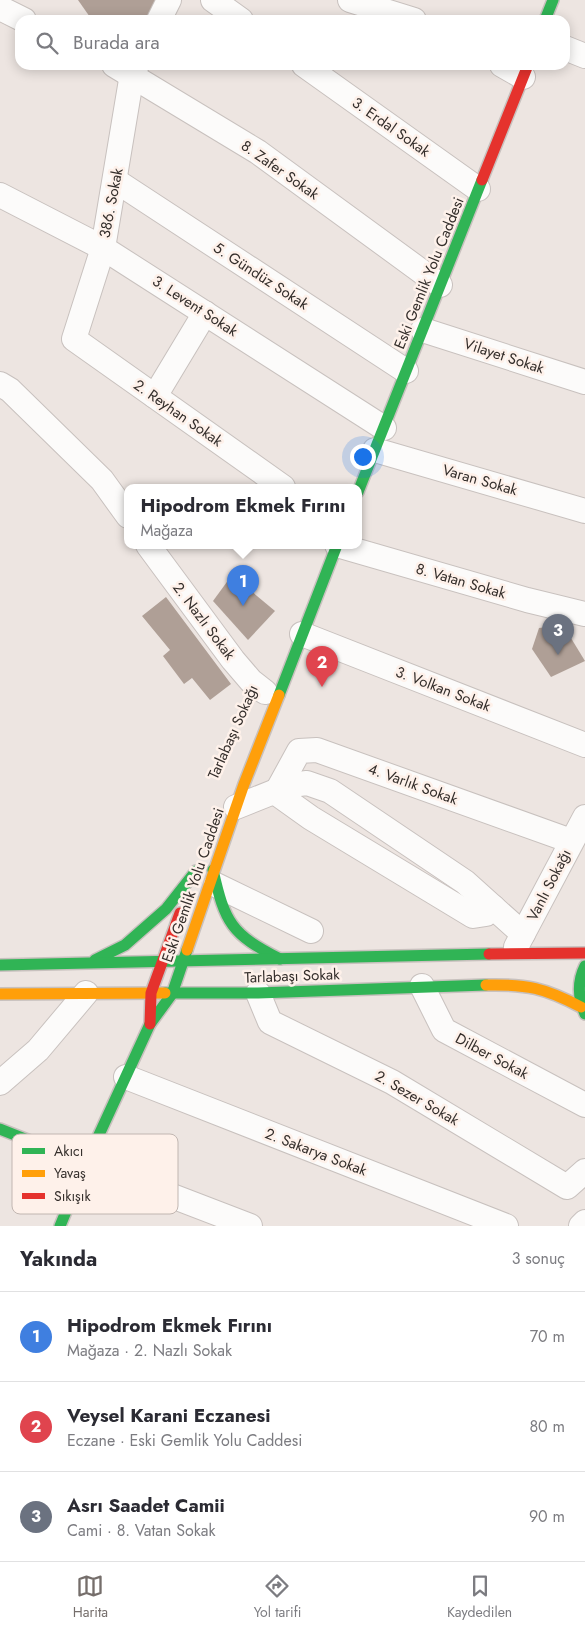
<!DOCTYPE html>
<html lang="tr">
<head>
<meta charset="utf-8">
<style>
	:root { --surface:#fff; --page:#f2f2f3; --text:#2b2b33; --muted:#7c7c81; --line:#e1e1e2; --accent:#756e6b }
	body { margin:0; font-family:Jost,sans-serif; background:var(--page); color:var(--text) }
	.you { position:absolute; left:362px; top:456px; width:18px; height:18px; margin:-12px; border:4px solid #fff; border-radius:50%; background:#1a73e8; box-shadow:0 0 0 8px #1a73e833 }
	.badge { display:grid; place-items:center; width:32px; height:32px; border-radius:50%; background:var(--accent); color:#fff; font-size:16px; font-weight:700 }
	.pin { position:absolute; translate:-50% -41px; filter:drop-shadow(0 1px 2px #0008) }
	.pin::after { content:''; position:absolute; top:26px; width:18px; height:15px; background:inherit; clip-path:polygon(0 0,100% 0,50% 100%) }
	.popup { position:absolute; left:124px; top:484px; width:238px; height:65px; box-sizing:border-box; display:grid; place-content:center; border-radius:10px; background:var(--surface); filter:drop-shadow(0 1px 4px #0005); font-size:16px; white-space:nowrap; color:var(--muted) }
	.popup b { font-size:19px; color:var(--text) }
	.popup::after { content:''; position:absolute; left:50%; top:100%; margin-left:-10px; border:10px solid transparent; border-top-color:var(--surface) }
	.list { margin:0; padding:0; list-style:none }
	h2 { display:flex; justify-content:space-between; align-items:center; height:65px; margin:0; padding:0 20px; font-size:21px }
	h2 small { font-size:16px; font-weight:400; color:var(--muted) }
	.list li { display:grid; grid-template-columns:32px 1fr auto; gap:15px; align-items:center; box-sizing:border-box; height:90px; padding:0 20px; border-top:1px solid var(--line) }
	.list b { display:block; font-size:19px; white-space:nowrap }
	.list p { margin:0; font-size:16px; white-space:nowrap; color:var(--muted) }
	.list em { font-size:16px; font-style:normal; color:var(--muted) }
	.icon { flex:none; width:28px; height:28px; fill:none; stroke:currentColor; stroke-width:2; stroke-linecap:round; stroke-linejoin:round }
	.map { position:relative; flex:none; width:585px; height:1226px; overflow:hidden }
	.search { position:absolute; background:var(--surface); box-shadow:0 2px 12px #0003; left:15px; right:15px; top:15px; height:55px; display:flex; align-items:center; gap:12px; box-sizing:border-box; padding:0 18px; border-radius:15px; color:var(--muted); font-size:19px }
	.sheet { height:335px; background:var(--surface) }
	nav { display:flex; justify-content:space-around; align-items:center; box-sizing:border-box; height:70px; border-top:1px solid var(--line); background:var(--surface); font-size:14px; color:var(--muted) }
	nav a { display:grid; justify-items:center; gap:2px }
	nav .on { color:var(--accent) }
	.map>svg:first-child { display:block }
	.building { fill:#af9f96 }
	.lines { fill:none; stroke-linecap:round; stroke-linejoin:round }
	.street-casing { stroke:#c8c1be; stroke-width:26 }
	.fast-casing { stroke:#c8c1be; stroke-width:14 }
	.slow-casing { stroke:#c8c1be; stroke-width:14 }
	.jam-casing { stroke:#c8c1be; stroke-width:14 }
	.street { stroke:#fcfbfa; stroke-width:24 }
	.fast { stroke:#30b455; stroke-width:11 }
	.slow { stroke:#ff9f0a; stroke-width:11 }
	.jam { stroke:#e5322d; stroke-width:11 }
	.labels { text-anchor:middle; dominant-baseline:central; stroke-width:5; stroke-linejoin:round; paint-order:stroke }
	.street-label { font-size:15px; fill:#342e2b; stroke:#fef1ea }
	.key { fill:#fef1ea; stroke:#c1b6b1; stroke-width:1 }
	.key-label { font-size:14px; fill:#342e2b }
</style>
</head>
<body>
<div class="map">
<svg width="585" height="1226" viewBox="0 0 585 1226">
	<rect width="100%" height="100%" fill="#ede5e1"/>
	<!-- building -->
	<g class="building">
		<polygon points="78,0 155,0 162,12 157,20 92,20"/>
		<polygon points="232,575 275,611 248,640 213,601"/>
		<polygon points="166,597 231,684 210,700 192,678 184,684 163,656 170,650 142,616"/>
		<polygon points="563,625 585,661 551,677 532,649 539,628"/>
	</g>
	<g class="lines">
		<!-- street casing -->
		<g class="street-casing">
			<g id="street">
				<polyline points="213,0 241,20"/>
				<polyline points="350,0 414,20"/>
				<polyline points="0,8 24,20"/>
				<polyline points="159,20 169,0"/>
				<polyline points="565,48 585,56"/>
				<polyline points="114,65 258,152 440,285"/>
				<polyline points="137,65 132,74 103,248 74,339 283,487"/>
				<polyline points="304,65 478,189"/>
				<polyline points="502,65 523,77"/>
				<polyline points="116,181 406,371"/>
				<polyline points="0,195 103,248 384,428"/>
				<polyline points="423,330 585,382"/>
				<polyline points="0,384 10,390 102,480 128,516"/>
				<polyline points="155,396 205,313"/>
				<polyline points="375,450 585,511"/>
				<polyline points="148,545 233,660 251,681 265,692"/>
				<polyline points="337,545 527,600 585,614"/>
				<polyline points="302,634 585,745"/>
				<polyline points="276,793 299,751 317,750 571,841"/>
				<polyline points="276,793 311,818 473,916 486,914 493,907"/>
				<polyline points="236,807 291,785 307,783 330,791 465,882 523,934"/>
				<polyline points="216,885 311,931"/>
				<polyline points="516,947 585,817"/>
				<polyline points="422,986 444,1030 585,1105"/>
				<polyline points="258,993 270,1022 392,1082 567,1187 585,1171"/>
				<polyline points="126,1077 506,1226"/>
				<polyline points="0,1083 38,1050 86,993"/>
				<polyline points="86,1163 250,1226"/>
				<polyline points="581,1226 585,1222"/>
			</g>
		</g>
		<!-- fast casing -->
		<g class="fast-casing">
			<g id="fast">
				<polyline points="545,20 553,0"/>
				<polyline points="358,492 482,180"/>
				<polyline points="279,695 337,545"/>
				<path d="M 213,870 C 225,923 231,934 280,959"/>
				<polyline points="95,960 125,945 166,909 196,871"/>
				<polyline points="0,965 489,954"/>
				<path d="M 585,966 C 577,982 578,998 585,1014"/>
				<polyline points="165,993 258,993 486,985"/>
				<polyline points="0,1129 86,1163"/>
				<polyline points="60,1226 86,1163 150,1024 172,994 187,950"/>
			</g>
		</g>
		<!-- slow casing -->
		<g class="slow-casing">
			<g id="slow">
				<polyline points="187,950 244,784 279,695"/>
				<path d="M 486,985 C 527,984 545,988 581,1007"/>
				<polyline points="0,994 165,993"/>
			</g>
		</g>
		<!-- jam casing -->
		<g class="jam-casing">
			<g id="jam">
				<polyline points="482,180 528,65"/>
				<polyline points="489,954 585,953"/>
				<polyline points="150,1024 151,993 180,913"/>
			</g>
		</g>
		<!-- street -->
		<use href="#street" class="street"/>
		<!-- fast -->
		<use href="#fast" class="fast"/>
		<!-- slow -->
		<use href="#slow" class="slow"/>
		<!-- jam -->
		<use href="#jam" class="jam"/>
	</g>
	<g class="labels">
		<!-- street labels -->
		<g class="street-label">
			<text transform="translate(391 127) rotate(35)">3. Erdal Sokak</text>
			<text transform="translate(280 170) rotate(35)">8. Zafer Sokak</text>
			<text transform="translate(111 203) rotate(-79)">386. Sokak</text>
			<text transform="translate(429 273) rotate(-68)">Eski Gemlik Yolu Caddesi</text>
			<text transform="translate(261 276) rotate(33)">5. Gündüz Sokak</text>
			<text transform="translate(195 306) rotate(33)">3. Levent Sokak</text>
			<text transform="translate(504 356) rotate(18)">Vilayet Sokak</text>
			<text transform="translate(178 413) rotate(35)">2. Reyhan Sokak</text>
			<text transform="translate(480 480) rotate(16)">Varan Sokak</text>
			<text transform="translate(461 581) rotate(16)">8. Vatan Sokak</text>
			<text transform="translate(204 621) rotate(53)">2. Nazlı Sokak</text>
			<text transform="translate(443 689) rotate(21)">3. Volkan Sokak</text>
			<text transform="translate(233 732) rotate(-66)">Tarlabaşı Sokağı</text>
			<text transform="translate(413 784) rotate(20)">4. Varlık Sokak</text>
			<text transform="translate(193 885) rotate(-71)">Eski Gemlik Yolu Caddesi</text>
			<text transform="translate(549 885) rotate(-63)">Vanlı Sokağı</text>
			<text transform="translate(292 976) rotate(-2)">Tarlabaşı Sokak</text>
			<text transform="translate(492 1056) rotate(28)">Dilber Sokak</text>
			<text transform="translate(417 1098) rotate(30)">2. Sezer Sokak</text>
			<text transform="translate(316 1152) rotate(21)">2. Sakarya Sokak</text>
		</g>
	</g>
	<!-- legend -->
	<rect x="12" y="1134" width="166" height="80" rx="8" class="key"/>
	<rect x="22" y="1148" width="23" height="6" fill="#30b455"/>
	<rect x="22" y="1170" width="23" height="7" fill="#ff9f0a"/>
	<rect x="22" y="1193" width="23" height="6" fill="#e5322d"/>
	<g class="key-label">
		<text x="54" y="1156">Akıcı</text>
		<text x="54" y="1178">Yavaş</text>
		<text x="54" y="1201">Sıkışık</text>
	</g>
</svg>
<div class="you"></div>
<div class="pin badge" style="left:243px;top:606px;background:#3f7fe0">1</div>
<div class="popup"><b>Hipodrom Ekmek Fırını</b>Mağaza</div>
<div class="pin badge" style="left:322px;top:687px;background:#e0444e">2</div>
<div class="pin badge" style="left:558px;top:655px;background:#6b7280">3</div>
<div class="search"><svg class="icon" aria-label="search" viewBox="0 0 24 24"><circle cx="10" cy="10" r="6"/><path d="M15 15l6 6"/></svg>Burada ara</div>
</div>
<section class="sheet">
<h2>Yakında<small>3 sonuç</small></h2>
<ul class="list">
<li><span class="badge" style="background:#3f7fe0">1</span><div><b>Hipodrom Ekmek Fırını</b><p>Mağaza · 2. Nazlı Sokak</p></div><em>70 m</em></li>
<li><span class="badge" style="background:#e0444e">2</span><div><b>Veysel Karani Eczanesi</b><p>Eczane · Eski Gemlik Yolu Caddesi</p></div><em>80 m</em></li>
<li><span class="badge" style="background:#6b7280">3</span><div><b>Asrı Saadet Camii</b><p>Cami · 8. Vatan Sokak</p></div><em>90 m</em></li>
</ul>
</section>
<nav>
<a class="on"><svg class="icon" aria-label="map" viewBox="0 0 24 24"><path d="M3 6l6-2 6 2 6-2v14l-6 2-6-2-6 2zM9 4v14M15 6v14"/></svg>Harita</a>
<a><svg class="icon" aria-label="directions" viewBox="0 0 24 24"><path d="M12 3l9 9-9 9-9-9zM9 14v-3h6M13 9l2 2-2 2"/></svg>Yol tarifi</a>
<a><svg class="icon" aria-label="saved" viewBox="0 0 24 24"><path d="M7 4h10v16l-5-4-5 4z"/></svg>Kaydedilen</a>
</nav>
</body>
</html>
